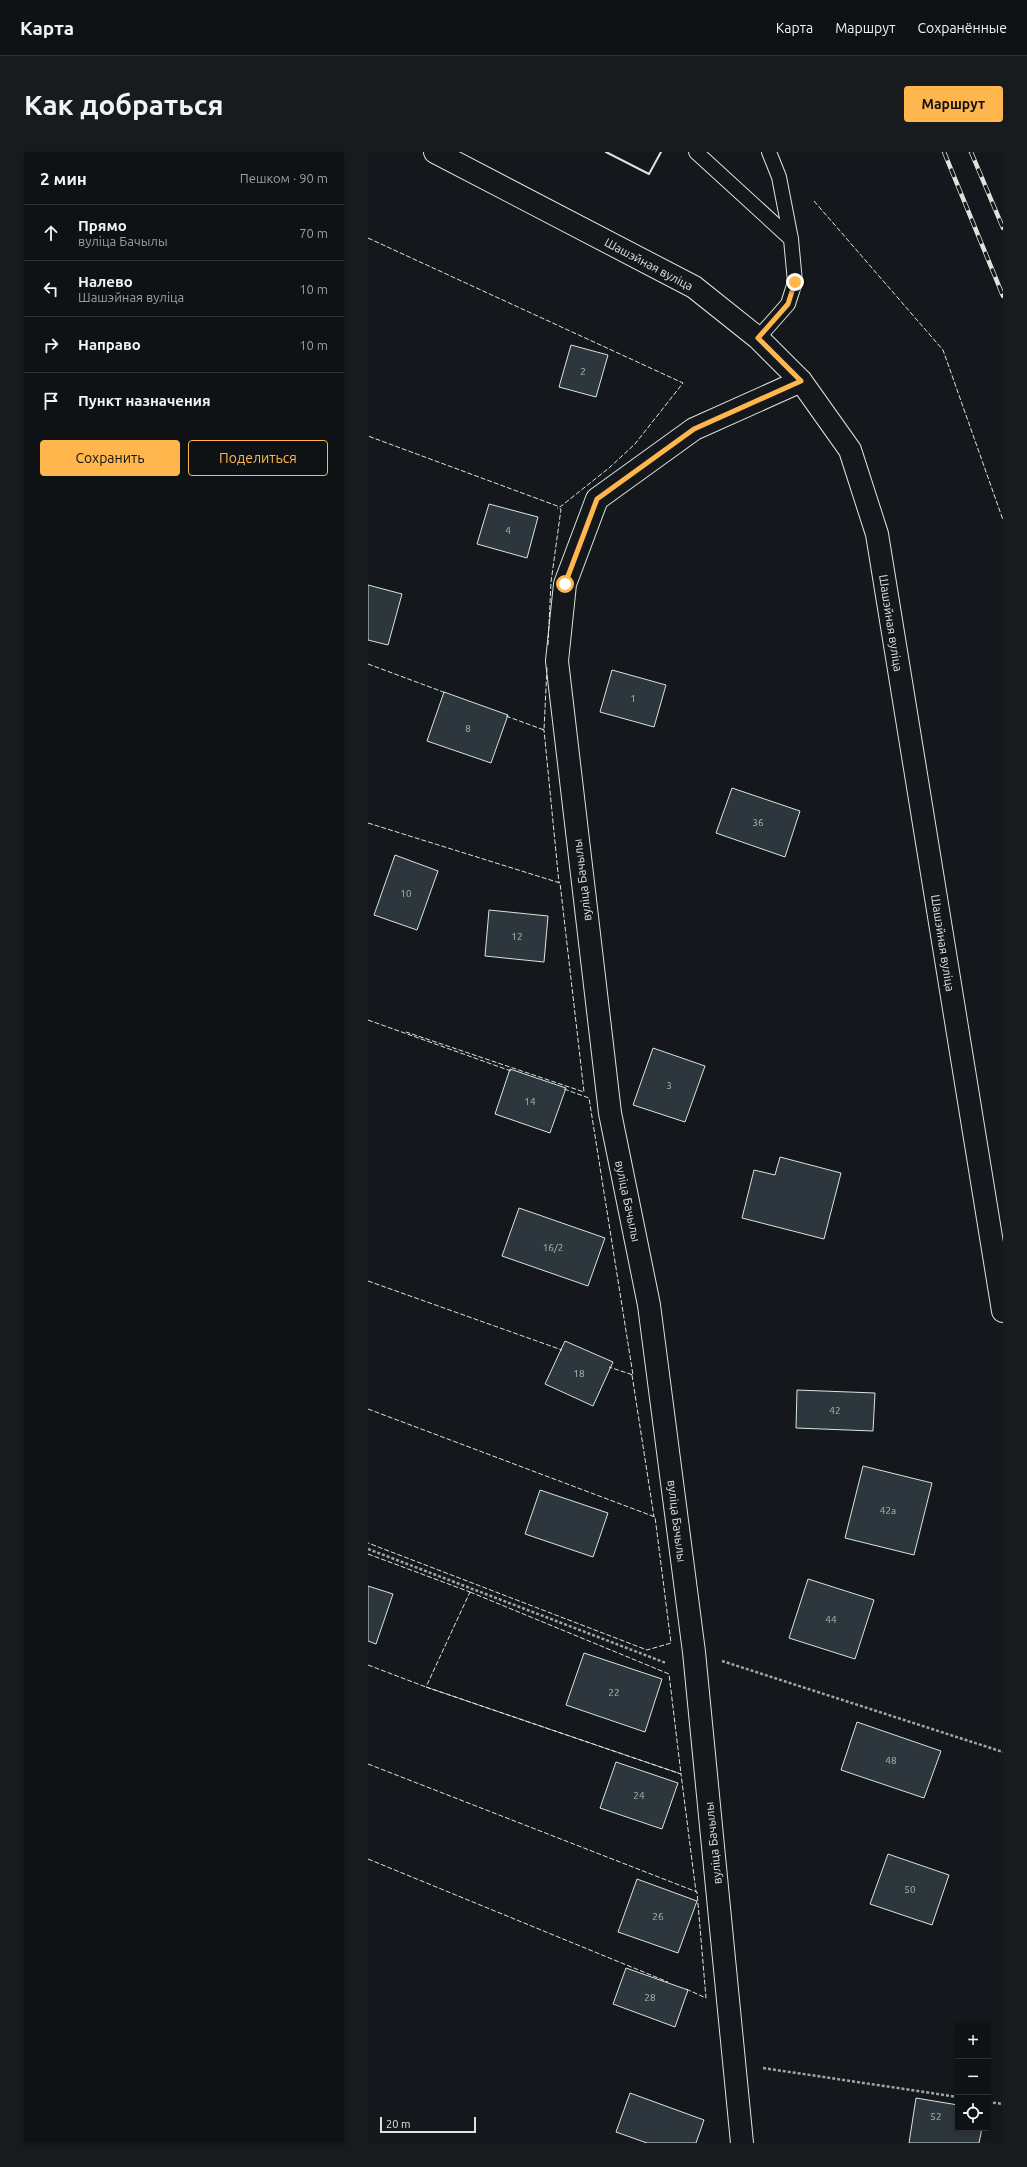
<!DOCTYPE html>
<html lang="ru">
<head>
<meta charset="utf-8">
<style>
	:root { --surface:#0f1215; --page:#181b1e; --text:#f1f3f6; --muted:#9b9ea0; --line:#2f3234; --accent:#ffb74d }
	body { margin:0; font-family:Ubuntu,sans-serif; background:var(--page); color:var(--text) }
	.controls { position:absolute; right:12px; bottom:12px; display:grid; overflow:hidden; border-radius:4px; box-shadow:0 2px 6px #0003 }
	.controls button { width:36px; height:36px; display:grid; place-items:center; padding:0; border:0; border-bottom:1px solid var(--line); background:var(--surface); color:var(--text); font:20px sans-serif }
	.scale { position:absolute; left:12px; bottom:10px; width:96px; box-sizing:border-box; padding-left:4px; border:2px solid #d8e6dc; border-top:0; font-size:11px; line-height:14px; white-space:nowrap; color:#d8e6dc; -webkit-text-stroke:3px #14181c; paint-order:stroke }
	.stop { position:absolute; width:12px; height:12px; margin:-9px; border:3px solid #ffb74d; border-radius:50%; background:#fff }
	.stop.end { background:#ffb74d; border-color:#fff; box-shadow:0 1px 4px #0008 }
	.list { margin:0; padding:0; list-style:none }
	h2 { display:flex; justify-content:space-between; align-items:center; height:52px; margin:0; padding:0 16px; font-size:17px }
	h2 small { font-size:13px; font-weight:400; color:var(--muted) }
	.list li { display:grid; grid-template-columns:26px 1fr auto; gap:12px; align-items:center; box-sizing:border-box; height:56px; padding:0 16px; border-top:1px solid var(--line) }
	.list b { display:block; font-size:15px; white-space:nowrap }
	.list p { margin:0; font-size:13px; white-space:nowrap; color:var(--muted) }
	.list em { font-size:13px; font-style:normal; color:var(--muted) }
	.actions { display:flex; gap:8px; padding:12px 16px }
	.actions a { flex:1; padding:9px 0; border:1px solid var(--accent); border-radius:4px; text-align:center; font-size:14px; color:var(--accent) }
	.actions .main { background:var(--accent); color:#111 }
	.icon { flex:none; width:22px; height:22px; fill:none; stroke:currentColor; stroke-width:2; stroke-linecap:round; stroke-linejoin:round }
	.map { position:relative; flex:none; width:635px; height:1991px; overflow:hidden; border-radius:4px }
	header { display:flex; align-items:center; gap:24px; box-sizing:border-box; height:56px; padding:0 20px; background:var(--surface); border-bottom:1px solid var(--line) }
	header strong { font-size:19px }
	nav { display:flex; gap:22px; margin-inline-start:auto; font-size:14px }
	.intro { display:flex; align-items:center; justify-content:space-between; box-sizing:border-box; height:96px; padding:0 24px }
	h1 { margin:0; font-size:28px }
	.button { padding:10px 18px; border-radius:4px; background:var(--accent); color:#111; font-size:14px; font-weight:700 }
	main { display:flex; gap:24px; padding:0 24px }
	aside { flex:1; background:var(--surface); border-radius:4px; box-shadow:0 2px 6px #0003 }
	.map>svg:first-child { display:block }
	.building { fill:#2c363c; stroke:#d8e6dc }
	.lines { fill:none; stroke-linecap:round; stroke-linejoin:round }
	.service-casing { stroke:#d8e6dc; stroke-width:16 }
	.minor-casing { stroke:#d8e6dc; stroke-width:24 }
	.secondary-casing { stroke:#d8e6dc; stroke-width:24 }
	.path { stroke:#9da8a2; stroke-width:2.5; stroke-dasharray:3 2; stroke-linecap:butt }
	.service { stroke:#14181c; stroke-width:14 }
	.minor { stroke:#14181c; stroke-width:22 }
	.secondary { stroke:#14181c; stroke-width:22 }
	.rail-casing { stroke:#d8e6dc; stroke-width:4.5 }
	.rail { stroke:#14181c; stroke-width:3; stroke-dasharray:9; stroke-linecap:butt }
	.fence { stroke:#d8e6dc; stroke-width:1; stroke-dasharray:5 2; stroke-linecap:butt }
	.wall { stroke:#d8e6dc; stroke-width:2 }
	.route { stroke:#ffb74d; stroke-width:5 }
	.labels { text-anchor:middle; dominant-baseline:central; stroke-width:3; stroke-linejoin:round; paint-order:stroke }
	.number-label { font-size:10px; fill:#adbab4 }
	.street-label { font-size:12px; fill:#d8e6dc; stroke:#14181c }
</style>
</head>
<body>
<header>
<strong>Карта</strong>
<nav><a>Карта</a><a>Маршрут</a><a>Сохранённые</a></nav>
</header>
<div class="intro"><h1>Как добраться</h1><a class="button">Маршрут</a></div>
<main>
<aside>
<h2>2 мин<small>Пешком · 90 m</small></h2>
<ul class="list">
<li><svg class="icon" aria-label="ahead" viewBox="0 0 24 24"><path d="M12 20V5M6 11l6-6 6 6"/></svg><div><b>Прямо</b><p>вуліца Бачылы</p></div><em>70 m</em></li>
<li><svg class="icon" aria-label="left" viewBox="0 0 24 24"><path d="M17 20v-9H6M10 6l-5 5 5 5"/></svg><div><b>Налево</b><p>Шашэйная вуліца</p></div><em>10 m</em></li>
<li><svg class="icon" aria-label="right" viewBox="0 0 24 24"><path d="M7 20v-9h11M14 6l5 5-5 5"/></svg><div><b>Направо</b></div><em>10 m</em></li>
<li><svg class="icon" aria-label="arrive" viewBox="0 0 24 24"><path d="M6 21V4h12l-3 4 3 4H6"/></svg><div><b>Пункт назначения</b></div></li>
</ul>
<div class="actions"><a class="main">Сохранить</a><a>Поделиться</a></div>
</aside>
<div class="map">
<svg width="635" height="1991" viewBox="0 0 635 1991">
	<rect width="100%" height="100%" fill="#14181c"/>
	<!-- building -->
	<g class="building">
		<polygon points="203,193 240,203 228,245 191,235"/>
		<polygon points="121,352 170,365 159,406 109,392"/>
		<polygon points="0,433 34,442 20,493 0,488"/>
		<polygon points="244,518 298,533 286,575 232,560"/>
		<polygon points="76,540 140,563 123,611 59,589"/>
		<polygon points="364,636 432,659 417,705 348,681"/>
		<polygon points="27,703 70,719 49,778 6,763"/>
		<polygon points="121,758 180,764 176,810 117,804"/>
		<polygon points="285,896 337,914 317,970 265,953"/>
		<polygon points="142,917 198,936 182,981 127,962"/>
		<polygon points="412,1005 473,1021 456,1087 374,1066 386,1018 407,1023"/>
		<polygon points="151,1056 237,1086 220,1134 134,1104"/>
		<polygon points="197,1189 245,1210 225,1254 177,1232"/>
		<polygon points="429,1238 507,1241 505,1279 428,1276"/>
		<polygon points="495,1314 564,1331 546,1403 477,1386"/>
		<polygon points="172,1338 240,1361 225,1405 157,1382"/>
		<polygon points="440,1427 506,1448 487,1507 421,1486"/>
		<polygon points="0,1434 25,1442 8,1492 0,1489"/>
		<polygon points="216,1501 294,1527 277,1580 198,1553"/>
		<polygon points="489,1570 573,1599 556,1646 473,1618"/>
		<polygon points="248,1610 310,1631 294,1677 232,1656"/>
		<polygon points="520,1702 581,1723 564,1773 502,1752"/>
		<polygon points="269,1727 329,1749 310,1801 250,1780"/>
		<polygon points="258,1816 320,1838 307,1875 245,1852"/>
		<polygon points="262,1941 336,1968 328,1991 279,1991 248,1980"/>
		<polygon points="548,1946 590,1953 590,1976 614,1976 611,1991 541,1991"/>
	</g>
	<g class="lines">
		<!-- service casing -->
		<g class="service-casing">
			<g id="service">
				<polyline points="328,0 423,87 427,130 420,152 390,186"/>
				<polyline points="401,0 411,25 423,87"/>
			</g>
		</g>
		<!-- minor casing -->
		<g class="minor-casing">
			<polyline id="minor" points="374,1991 326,1500 281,1153 242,961 189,509 197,432 229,347 326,277 433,229"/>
		</g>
		<!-- secondary casing -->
		<g class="secondary-casing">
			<polyline id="secondary" points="67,0 326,135 390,186 433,229 482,298 509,382 635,1159"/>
		</g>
		<!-- path -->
		<g class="path">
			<polyline points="0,1397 298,1511"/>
			<polyline points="354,1509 635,1600"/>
			<polyline points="395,1916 590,1945"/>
			<polyline points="620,1950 635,1952"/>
		</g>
		<!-- service -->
		<use href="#service" class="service"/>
		<!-- minor -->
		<use href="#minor" class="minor"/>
		<!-- secondary -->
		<use href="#secondary" class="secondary"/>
		<!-- rail casing -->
		<g class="rail-casing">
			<g id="rail">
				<polyline points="576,0 635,144"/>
				<polyline points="603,0 635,76"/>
			</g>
		</g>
		<!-- rail -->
		<use href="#rail" class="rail"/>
		<!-- fence -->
		<g class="fence">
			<polyline points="446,49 575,198 635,368"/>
			<polyline points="0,86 315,231 267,292 241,316 192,355 0,284"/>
			<polyline points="180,493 183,430 193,357 189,356"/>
			<polyline points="0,512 78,541"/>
			<polyline points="138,564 176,578 179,515"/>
			<polyline points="174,577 176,578 191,731"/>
			<polyline points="0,671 192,731 216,940 38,880"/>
			<polyline points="0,868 143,919"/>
			<polyline points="196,937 221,946 265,1223 241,1215"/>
			<polyline points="0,1129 194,1198"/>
			<polyline points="264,1223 286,1365"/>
			<polyline points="0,1257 287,1365 303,1491 279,1498 0,1391"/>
			<polyline points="0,1402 102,1440"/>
			<polygon points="102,1440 301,1522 313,1622 58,1535"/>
			<polyline points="0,1513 58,1535 313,1622 328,1740"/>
			<polyline points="0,1612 329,1740 338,1846 318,1837"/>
			<polyline points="0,1707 300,1830"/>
		</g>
		<!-- wall -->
		<polyline class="wall" points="238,0 281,22 293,0"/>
	</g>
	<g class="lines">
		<!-- route -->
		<polyline class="route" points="197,432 229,347 326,277 433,229 390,186 420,152 427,130"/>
	</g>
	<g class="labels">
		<!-- number labels -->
		<g class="number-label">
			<text x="215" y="219">2</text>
			<text x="140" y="378">4</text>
			<text x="265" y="546">1</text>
			<text x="100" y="576">8</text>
			<text x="390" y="670">36</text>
			<text x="38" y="741">10</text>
			<text x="149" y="784">12</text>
			<text x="301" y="933">3</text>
			<text x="162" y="949">14</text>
			<text x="185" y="1095">16/2</text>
			<text x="211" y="1221">18</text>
			<text x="467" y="1258">42</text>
			<text x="520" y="1358">42а</text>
			<text x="463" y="1467">44</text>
			<text x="246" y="1540">22</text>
			<text x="523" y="1608">48</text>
			<text x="271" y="1643">24</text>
			<text x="542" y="1737">50</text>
			<text x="290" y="1764">26</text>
			<text x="282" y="1845">28</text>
			<text x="568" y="1964">52</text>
		</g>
		<!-- street labels -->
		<g class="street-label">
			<text transform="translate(281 112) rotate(28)">Шашэйная вуліца</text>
			<text transform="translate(523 471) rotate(81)">Шашэйная вуліца</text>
			<text transform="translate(214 728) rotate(-97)">вуліца Бачылы</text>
			<text transform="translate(575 791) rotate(81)">Шашэйная вуліца</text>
			<text transform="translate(260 1049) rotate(78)">вуліца Бачылы</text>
			<text transform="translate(309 1369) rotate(83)">вуліца Бачылы</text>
			<text transform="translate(345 1691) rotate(-96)">вуліца Бачылы</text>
		</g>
	</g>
</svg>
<div class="controls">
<button>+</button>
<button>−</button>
<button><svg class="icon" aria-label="locate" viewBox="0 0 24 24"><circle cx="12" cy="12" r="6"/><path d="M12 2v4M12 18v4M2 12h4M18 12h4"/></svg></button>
</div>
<div class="scale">20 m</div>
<div class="stop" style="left:197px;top:432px"></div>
<div class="stop end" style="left:427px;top:130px"></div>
</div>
</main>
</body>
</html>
